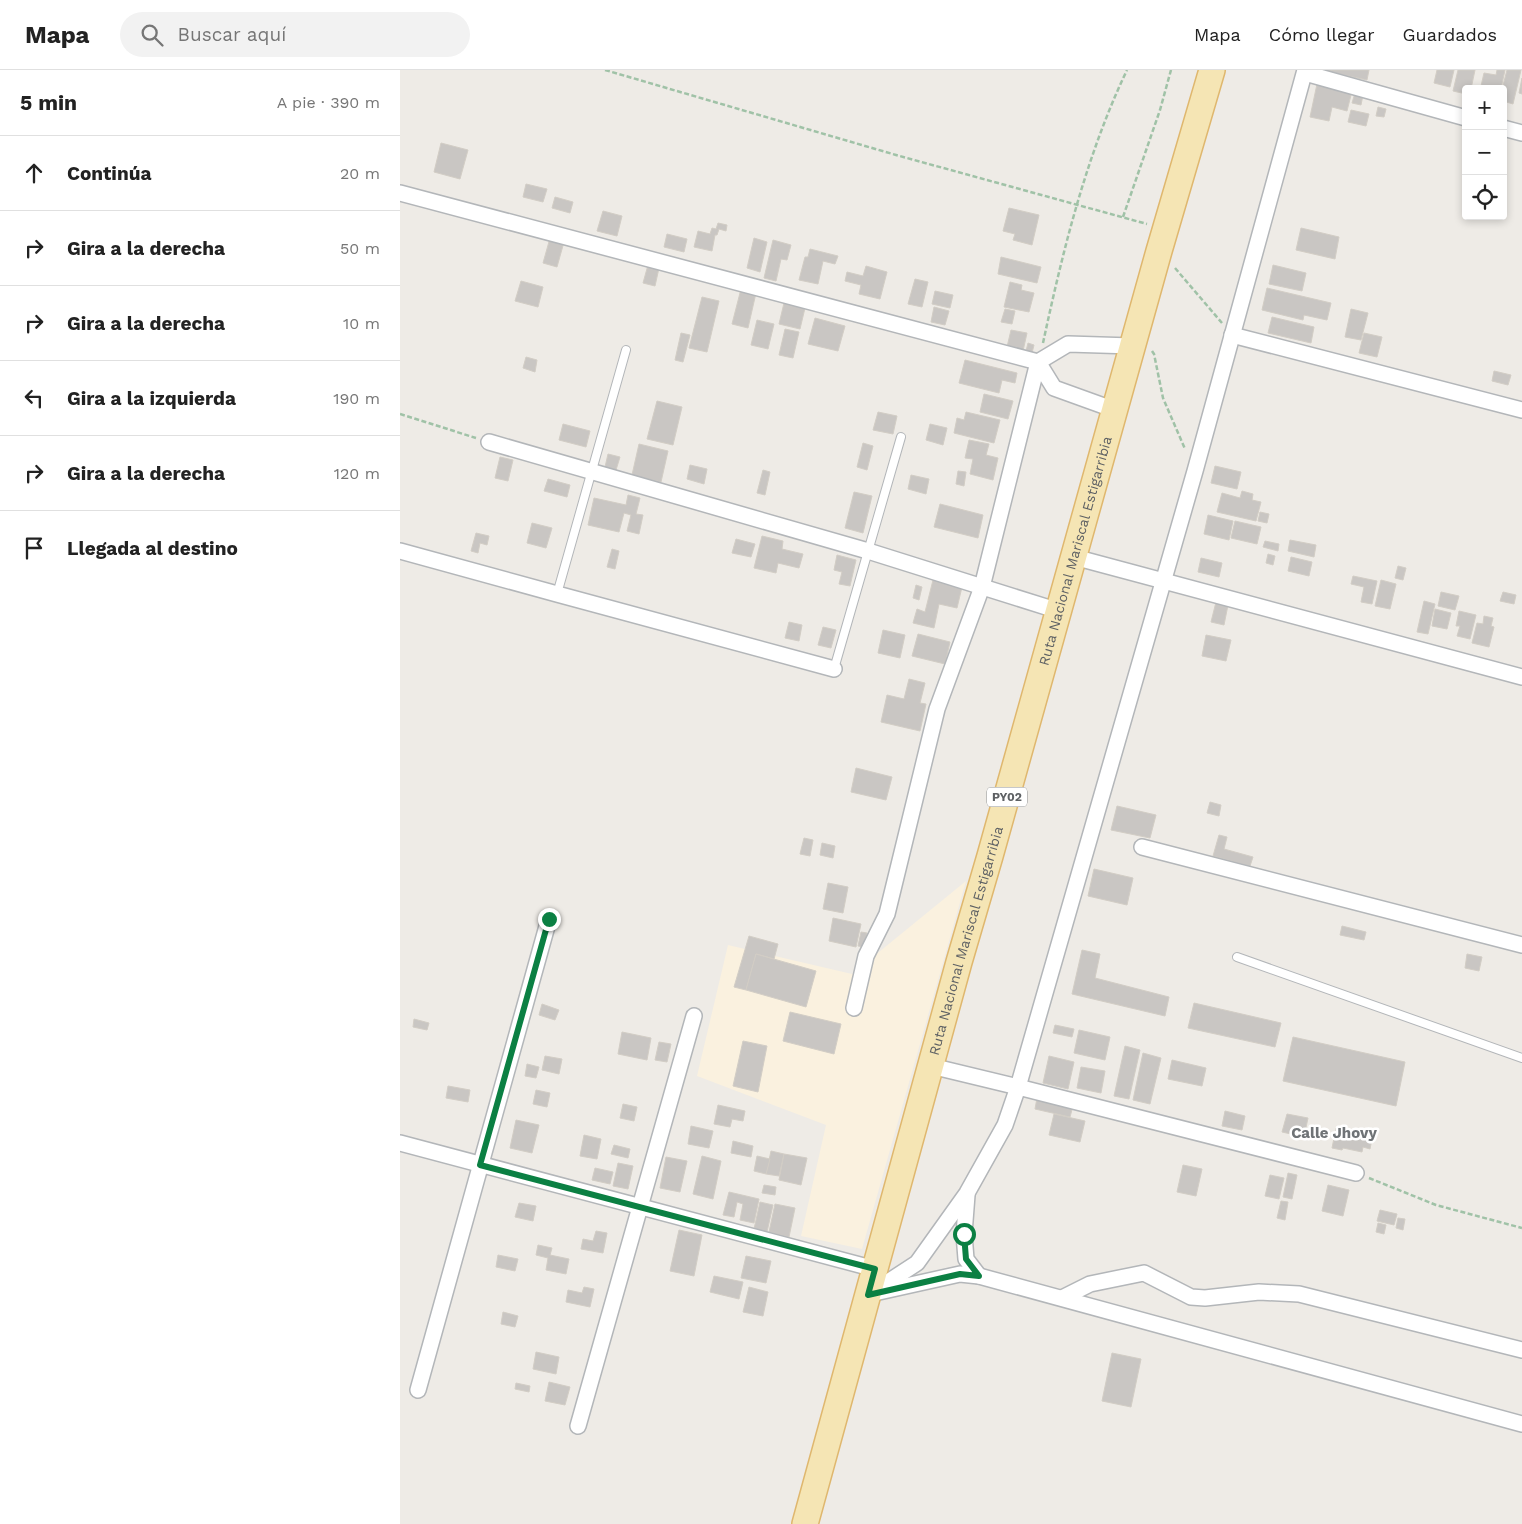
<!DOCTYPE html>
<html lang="es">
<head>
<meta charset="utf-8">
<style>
	:root { --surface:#fff; --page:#f2f2f2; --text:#222; --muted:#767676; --line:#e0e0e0 }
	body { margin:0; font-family:"Work Sans",sans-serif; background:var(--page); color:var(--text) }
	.controls { position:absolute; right:15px; top:15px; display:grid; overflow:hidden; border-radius:5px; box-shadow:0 2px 8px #0003 }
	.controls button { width:45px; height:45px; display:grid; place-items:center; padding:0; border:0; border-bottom:1px solid var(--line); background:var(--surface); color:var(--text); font:25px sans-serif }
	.stop { position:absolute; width:15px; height:15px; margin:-11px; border:4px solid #0b8043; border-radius:50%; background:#fff }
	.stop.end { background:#0b8043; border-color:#fff; box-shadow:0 1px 5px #0008 }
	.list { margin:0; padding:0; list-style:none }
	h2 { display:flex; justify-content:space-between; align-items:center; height:65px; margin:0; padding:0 20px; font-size:21px }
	h2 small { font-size:16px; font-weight:400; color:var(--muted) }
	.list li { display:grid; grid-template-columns:32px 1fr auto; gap:15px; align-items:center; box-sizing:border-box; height:75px; padding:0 20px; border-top:1px solid var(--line) }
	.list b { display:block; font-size:19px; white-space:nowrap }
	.list em { font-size:16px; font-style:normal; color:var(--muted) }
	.icon { flex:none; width:28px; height:28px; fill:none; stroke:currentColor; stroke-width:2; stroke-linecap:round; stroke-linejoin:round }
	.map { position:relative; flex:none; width:1122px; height:1454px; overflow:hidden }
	header { display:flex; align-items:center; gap:30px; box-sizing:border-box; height:70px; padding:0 25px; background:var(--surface); border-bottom:1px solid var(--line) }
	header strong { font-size:24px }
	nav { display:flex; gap:28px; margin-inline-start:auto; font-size:18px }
	.search { width:350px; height:45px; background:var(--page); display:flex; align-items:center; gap:12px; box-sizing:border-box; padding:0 18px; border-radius:28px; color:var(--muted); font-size:19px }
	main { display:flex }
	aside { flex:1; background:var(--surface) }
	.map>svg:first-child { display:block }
	.commercial { fill:#faf1df }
	.building { fill:#c9c6c3; stroke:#d2cdc5 }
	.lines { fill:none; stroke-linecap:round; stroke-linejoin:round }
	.lane-casing { stroke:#b3b6b9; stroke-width:10 }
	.street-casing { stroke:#b3b6b9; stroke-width:18 }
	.primary-casing { stroke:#dfb76e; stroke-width:28 }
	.path { stroke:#a0c2a7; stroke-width:2.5; stroke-dasharray:5 2.5; stroke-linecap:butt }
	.lane { stroke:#fff; stroke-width:8 }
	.street { stroke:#fff; stroke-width:15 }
	.primary { stroke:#f5e5b4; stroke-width:25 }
	.route { stroke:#0b8043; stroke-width:6 }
	.labels { text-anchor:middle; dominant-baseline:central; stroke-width:5; stroke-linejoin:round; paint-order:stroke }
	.shield { fill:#fff; stroke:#8e9092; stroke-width:1 }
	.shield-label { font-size:12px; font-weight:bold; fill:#5e6164 }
	.street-label { font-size:14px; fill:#5e6164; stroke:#fff }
	.neighbourhood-label { font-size:15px; font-weight:bold; fill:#6f7376; stroke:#fff }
</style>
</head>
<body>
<header>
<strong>Mapa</strong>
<div class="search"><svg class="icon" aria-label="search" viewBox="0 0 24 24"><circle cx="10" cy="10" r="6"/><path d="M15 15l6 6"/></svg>Buscar aquí</div>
<nav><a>Mapa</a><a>Cómo llegar</a><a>Guardados</a></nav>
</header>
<main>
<aside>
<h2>5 min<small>A pie · 390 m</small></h2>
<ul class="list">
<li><svg class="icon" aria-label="ahead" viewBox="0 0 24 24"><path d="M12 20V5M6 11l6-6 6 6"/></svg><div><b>Continúa</b></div><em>20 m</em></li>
<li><svg class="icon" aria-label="right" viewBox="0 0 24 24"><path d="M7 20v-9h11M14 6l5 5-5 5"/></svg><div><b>Gira a la derecha</b></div><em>50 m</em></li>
<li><svg class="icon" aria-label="right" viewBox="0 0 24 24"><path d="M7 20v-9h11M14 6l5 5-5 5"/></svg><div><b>Gira a la derecha</b></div><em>10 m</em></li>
<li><svg class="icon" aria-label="left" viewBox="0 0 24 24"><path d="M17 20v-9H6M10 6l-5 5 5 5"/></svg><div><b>Gira a la izquierda</b></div><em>190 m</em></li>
<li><svg class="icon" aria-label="right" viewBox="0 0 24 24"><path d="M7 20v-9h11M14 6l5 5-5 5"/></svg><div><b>Gira a la derecha</b></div><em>120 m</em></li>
<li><svg class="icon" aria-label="arrive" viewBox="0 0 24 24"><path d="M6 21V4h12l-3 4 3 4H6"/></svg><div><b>Llegada al destino</b></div></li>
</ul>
</aside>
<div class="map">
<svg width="1122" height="1454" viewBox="0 0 1122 1454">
	<rect width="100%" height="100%" fill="#eeebe6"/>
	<!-- commercial -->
	<polygon class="commercial" points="566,811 462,1179 401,1166 426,1055 297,1006 328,875 452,904"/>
	<!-- building -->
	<g class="building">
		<polygon points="921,0 969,0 967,10"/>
		<polygon points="1037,0 1054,0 1050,17 1034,13"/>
		<polygon points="1058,0 1075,0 1071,19 1066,19 1066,24 1053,21"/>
		<polygon points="1097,0 1105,0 1101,19 1087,19 1087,17 1081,16 1084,3 1096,5"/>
		<polygon points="1107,0 1121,0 1113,34 1103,31 1102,19"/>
		<polygon points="1122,8 1122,24 1119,23"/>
		<polygon points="917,14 952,21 947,41 932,37 929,51 910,47"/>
		<polygon points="955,23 963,25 961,35 952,33"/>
		<polygon points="978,37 986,39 984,47 976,46"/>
		<polygon points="951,40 969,44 966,56 948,52"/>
		<polygon points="41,73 68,80 60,109 34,102"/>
		<polygon points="126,114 147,119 143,132 123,127"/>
		<polygon points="155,127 173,132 170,143 152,138"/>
		<polygon points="609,138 639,145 632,175 613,170 615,164 603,161"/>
		<polygon points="203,141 222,146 217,166 197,161"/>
		<polygon points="318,153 327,155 326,161 319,159 317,165 315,165 312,181 294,177 298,161 310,164 312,158 316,159"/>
		<polygon points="901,158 939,167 935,189 896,180"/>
		<polygon points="267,164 287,169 284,182 264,177"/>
		<polygon points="150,168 164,172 157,197 143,193"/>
		<polygon points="354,168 367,172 360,202 347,198"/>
		<polygon points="373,170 391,175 387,190 381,189 376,211 364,208"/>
		<polygon points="410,179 438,186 435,194 423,191 418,214 399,210 405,187 408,187"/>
		<polygon points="601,187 641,197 637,213 598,204"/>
		<polygon points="248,195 259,198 255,216 243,213"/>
		<polygon points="873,195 906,203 902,221 869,214"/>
		<polygon points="466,196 487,202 480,229 459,224 461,215 445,211 447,202 463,206"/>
		<polygon points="515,209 528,212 522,237 508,234"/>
		<polygon points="121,211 143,217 138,237 115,231"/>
		<polygon points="610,212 622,215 621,220 634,223 629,242 604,237"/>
		<polygon points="867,218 931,233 927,250 904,245 903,250 862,240"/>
		<polygon points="341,219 356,223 348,258 332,254"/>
		<polygon points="535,221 553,225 550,238 532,234"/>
		<polygon points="302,227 319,231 307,282 289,278"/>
		<polygon points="384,233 405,238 400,259 379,254"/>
		<polygon points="534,237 549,241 545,255 531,252"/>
		<polygon points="605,239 615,241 612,254 601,252"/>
		<polygon points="951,239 968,243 961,270 945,267"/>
		<polygon points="872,247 914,257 911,273 868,263"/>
		<polygon points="415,248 445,256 438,281 408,274"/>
		<polygon points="357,250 374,254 368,279 351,275"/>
		<polygon points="385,259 399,262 393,288 379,285"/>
		<polygon points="611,260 627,263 623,281 607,277"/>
		<polygon points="281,263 290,265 283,292 275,290"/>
		<polygon points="964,263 982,267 977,287 959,283"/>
		<polygon points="628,273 634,275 632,283 626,281"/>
		<polygon points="126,287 137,290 135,302 123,298"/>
		<polygon points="565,290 617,303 615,313 602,310 599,323 559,313"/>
		<polygon points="1094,301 1111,305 1108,315 1092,311"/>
		<polygon points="584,324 613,331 608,349 580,342"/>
		<polygon points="257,331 282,337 273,375 247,369"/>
		<polygon points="478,342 497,346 493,364 473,360"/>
		<polygon points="566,342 600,350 594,373 554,363 557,348 564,350"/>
		<polygon points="163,354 190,361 186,377 159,370"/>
		<polygon points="530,354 547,358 543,375 526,370"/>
		<polygon points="569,370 589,374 586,385 598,388 593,410 570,404 573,389 565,388"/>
		<polygon points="463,373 473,376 467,400 457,397"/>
		<polygon points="239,374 268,381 261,412 232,405"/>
		<polygon points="208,384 220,387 216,400 205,397"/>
		<polygon points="100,387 113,390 108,411 95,408"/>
		<polygon points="290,395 307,399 304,414 287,409"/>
		<polygon points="815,396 841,402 837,419 811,413"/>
		<polygon points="363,400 370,402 365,425 357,423"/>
		<polygon points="558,401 566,402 564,416 556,414"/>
		<polygon points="511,405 529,409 526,424 508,419"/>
		<polygon points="148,409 170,415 167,427 144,421"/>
		<polygon points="842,421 853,424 852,430 861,432 856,451 817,442 822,423 840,428"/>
		<polygon points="454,422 472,426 463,463 445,458"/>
		<polygon points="228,425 240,428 236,444 243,445 239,464 227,461 231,445 224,443 219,462 188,455 194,428 226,435"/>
		<polygon points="540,434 583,445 578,468 534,457"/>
		<polygon points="860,442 869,444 867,453 858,451"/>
		<polygon points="808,445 833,451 829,470 804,464"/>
		<polygon points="835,451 861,457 857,474 831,468"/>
		<polygon points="132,453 152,458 146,478 127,473"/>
		<polygon points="76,463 89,466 87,475 80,473 78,483 71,481"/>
		<polygon points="362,466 383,471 382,479 403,484 399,498 378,493 376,503 354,498"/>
		<polygon points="336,469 355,474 351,487 332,483"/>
		<polygon points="890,470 916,475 914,487 888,481"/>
		<polygon points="865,471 879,474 878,481 863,477"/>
		<polygon points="212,479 219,481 215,499 207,497"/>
		<polygon points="868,484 875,486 873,495 866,493"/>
		<polygon points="437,485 456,490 450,516 439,514 442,502 434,500"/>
		<polygon points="891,487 912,492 909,506 888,501"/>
		<polygon points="801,488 822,493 819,507 798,502"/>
		<polygon points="998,496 1006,498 1003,510 995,508"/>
		<polygon points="953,506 977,511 972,534 961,532 964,517 951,514"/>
		<polygon points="533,510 562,517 557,538 539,534 534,558 513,553 517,539 525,542"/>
		<polygon points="981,510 996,514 990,539 975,536"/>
		<polygon points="516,515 522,517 519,530 513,528"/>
		<polygon points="1041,522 1059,526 1055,540 1038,536"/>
		<polygon points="1103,522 1116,525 1114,534 1100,531"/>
		<polygon points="1024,531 1035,534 1028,564 1017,562"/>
		<polygon points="816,532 828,535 824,555 811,552"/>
		<polygon points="1035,539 1051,543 1047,559 1032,556"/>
		<polygon points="1059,541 1076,545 1070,569 1057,566 1060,556 1056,556"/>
		<polygon points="1084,546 1093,548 1091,556 1094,557 1089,577 1072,573 1077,553 1083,554"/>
		<polygon points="389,552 402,555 399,571 385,568"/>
		<polygon points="423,557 436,560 431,578 418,575"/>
		<polygon points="483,560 505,565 500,588 478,583"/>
		<polygon points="518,564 550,572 545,594 512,586"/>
		<polygon points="806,565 831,570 826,591 802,586"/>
		<polygon points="509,609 525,613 520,633 526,634 520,661 481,652 487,625 504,629"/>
		<polygon points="456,698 492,707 486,730 451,722"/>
		<polygon points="810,732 821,735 819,746 807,743"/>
		<polygon points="717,736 756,745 750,768 711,760"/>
		<polygon points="819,765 827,767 824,779 853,787 850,796 813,786"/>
		<polygon points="404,768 413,770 410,786 400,784"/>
		<polygon points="422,773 435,776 433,788 420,785"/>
		<polygon points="694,799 733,808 727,835 688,826"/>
		<polygon points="428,813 448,817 443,843 423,839"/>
		<polygon points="433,848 461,854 456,877 429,871"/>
		<polygon points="942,856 966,862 964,870 940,865"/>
		<polygon points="461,862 467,863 464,877 458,876"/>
		<polygon points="349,866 378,874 374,889 356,884 346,920 334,917"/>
		<polygon points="682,880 700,884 695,908 769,927 765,946 672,924"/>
		<polygon points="356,884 416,901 406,937 346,920"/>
		<polygon points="1067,884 1082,887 1079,901 1065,898"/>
		<polygon points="794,933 881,953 875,977 788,958"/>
		<polygon points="142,934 159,940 155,950 139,945"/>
		<polygon points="390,942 441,954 434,984 383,971"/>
		<polygon points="14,949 29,953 27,960 13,957"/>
		<polygon points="655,955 674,959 672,967 653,963"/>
		<polygon points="679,960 710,967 705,990 674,983"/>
		<polygon points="222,962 251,968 247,990 218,984"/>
		<polygon points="893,967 1005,992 996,1036 883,1011"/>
		<polygon points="343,971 367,976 358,1022 333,1016"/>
		<polygon points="259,972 271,974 267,992 255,990"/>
		<polygon points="725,976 740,980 729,1029 714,1026"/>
		<polygon points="743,983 761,988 750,1034 733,1030"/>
		<polygon points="145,986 162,989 159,1004 142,1000"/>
		<polygon points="649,986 674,992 668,1019 643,1013"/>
		<polygon points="772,990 806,998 802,1016 768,1009"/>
		<polygon points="127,994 139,997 136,1008 125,1006"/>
		<polygon points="681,997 705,1001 701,1023 677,1018"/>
		<polygon points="48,1016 70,1020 68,1032 46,1028"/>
		<polygon points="136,1020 150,1023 147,1037 133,1034"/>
		<polygon points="637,1028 673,1036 670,1047 635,1039"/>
		<polygon points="223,1034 237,1037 234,1051 220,1048"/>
		<polygon points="318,1035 345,1041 343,1051 332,1049 330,1057 314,1054"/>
		<polygon points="825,1041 845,1046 842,1060 822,1056"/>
		<polygon points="654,1044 685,1051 680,1072 649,1065"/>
		<polygon points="887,1044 908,1048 904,1067 882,1062"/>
		<polygon points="116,1050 139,1055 132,1083 110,1078"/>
		<polygon points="291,1056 313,1061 309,1078 288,1074"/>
		<polygon points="936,1058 946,1060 945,1067 958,1069 959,1066 972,1069 970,1079 963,1077 962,1082 943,1078 942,1080 932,1078"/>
		<polygon points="184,1065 201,1069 197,1089 180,1086"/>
		<polygon points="333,1071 353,1076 351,1087 331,1083"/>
		<polygon points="214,1075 230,1079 228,1088 211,1084"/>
		<polygon points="371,1081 384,1084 379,1106 366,1104"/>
		<polygon points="384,1084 407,1088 401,1115 379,1110"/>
		<polygon points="302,1086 321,1091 313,1129 293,1124"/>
		<polygon points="357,1086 370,1089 366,1104 354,1101"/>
		<polygon points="266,1087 287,1091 280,1122 260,1118"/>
		<polygon points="218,1093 233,1096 228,1119 213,1116"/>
		<polygon points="783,1095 802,1099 796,1126 777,1122"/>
		<polygon points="195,1098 213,1102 210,1114 192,1110"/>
		<polygon points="888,1103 897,1105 892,1129 883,1127"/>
		<polygon points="870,1105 884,1108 879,1129 865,1126"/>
		<polygon points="364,1115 376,1117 375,1125 362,1123"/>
		<polygon points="928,1115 949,1120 943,1146 922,1141"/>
		<polygon points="329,1122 359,1129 354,1153 340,1150 343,1134 337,1132 334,1147 323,1145"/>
		<polygon points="881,1131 888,1132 885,1150 877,1148"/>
		<polygon points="360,1132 373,1135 367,1162 354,1159"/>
		<polygon points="119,1133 136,1136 133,1151 115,1147"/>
		<polygon points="375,1134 395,1138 389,1167 369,1162"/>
		<polygon points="980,1140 997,1144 994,1155 977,1151"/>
		<polygon points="998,1148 1005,1149 1003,1160 996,1158"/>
		<polygon points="978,1153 986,1155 984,1164 976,1162"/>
		<polygon points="279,1160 302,1165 294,1206 270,1201"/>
		<polygon points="196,1161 207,1163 203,1183 181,1179 183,1169 193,1171"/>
		<polygon points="138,1175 152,1178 150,1185 169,1189 166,1204 146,1200 148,1188 136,1185"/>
		<polygon points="98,1185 118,1189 115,1201 96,1197"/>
		<polygon points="346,1186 371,1191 366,1213 341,1208"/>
		<polygon points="314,1206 343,1212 339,1229 310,1222"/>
		<polygon points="184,1217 194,1219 190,1237 166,1232 168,1220 182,1223"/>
		<polygon points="349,1217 368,1222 363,1246 343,1242"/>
		<polygon points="103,1242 118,1246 115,1257 101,1254"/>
		<polygon points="136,1282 159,1287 156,1304 133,1299"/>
		<polygon points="712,1283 741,1289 731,1337 702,1331"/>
		<polygon points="149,1312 170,1317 165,1335 145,1331"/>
		<polygon points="116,1313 130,1316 129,1322 115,1319"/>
	</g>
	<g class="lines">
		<!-- lane casing -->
		<g class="lane-casing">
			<g id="lane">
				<polyline points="157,524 226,280"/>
				<polyline points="434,599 501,367"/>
				<polyline points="837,887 1122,988"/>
			</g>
		</g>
		<!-- street casing -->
		<g class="street-casing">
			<g id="street">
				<polyline points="905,3 1066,48"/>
				<polyline points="1103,58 1122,63"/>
				<polyline points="0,123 638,292 654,318 715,340"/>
				<polyline points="832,265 1122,340"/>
				<polyline points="89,372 468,481 659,541"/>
				<polyline points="0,481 157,524 434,599"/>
				<polyline points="674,487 1122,607"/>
				<polyline points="742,777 1122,875"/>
				<polyline points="454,938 466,886 487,844 537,639 582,517 638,292 668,274 732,276"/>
				<polyline points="531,996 618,1017 956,1103"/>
				<polyline points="0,1073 475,1199"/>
				<polyline points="567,1125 564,1164 566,1189 579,1206"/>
				<polyline points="479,1222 560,1204 579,1206 1122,1354"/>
				<polyline points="468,1225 517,1193 567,1123 605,1055 618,1017 795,401 905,0"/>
				<polyline points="662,1228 690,1214 744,1203 791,1227 805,1228 859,1222 899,1224 1122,1280"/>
				<polyline points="18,1320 149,849"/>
				<polyline points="178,1356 294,946"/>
			</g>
		</g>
		<!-- primary casing -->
		<g class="primary-casing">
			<g id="primary">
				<path id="s1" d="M 405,1454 L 559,892 L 590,786 L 759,181 L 812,0"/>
			</g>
		</g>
		<!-- path -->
		<g class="path">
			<polyline points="205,0 496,85 747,154"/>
			<polyline points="723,147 760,40 771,0"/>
			<polyline points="775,198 822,253"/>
			<path d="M 643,273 C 663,180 686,86 727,0"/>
			<polyline points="752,281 754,284 763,328 785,379"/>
			<polyline points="0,344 76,368"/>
			<polyline points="969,1108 1036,1135 1122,1158"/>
		</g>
		<!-- lane -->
		<use href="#lane" class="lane"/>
		<!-- street -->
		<use href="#street" class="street"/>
		<!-- primary -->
		<use href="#primary" class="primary"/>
	</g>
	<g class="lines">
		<!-- route -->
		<polyline class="route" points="149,849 80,1095 475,1199 468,1225 560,1204 579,1206 566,1189 564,1164"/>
	</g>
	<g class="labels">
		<!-- shield labels -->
		<rect class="shield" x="587" y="717.5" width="40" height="19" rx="4"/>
		<g class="shield-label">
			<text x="607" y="727">PY02</text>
		</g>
		<!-- street labels -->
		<g class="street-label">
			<text stroke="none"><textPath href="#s1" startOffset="1010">Ruta Nacional Mariscal Estigarribia</textPath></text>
			<text stroke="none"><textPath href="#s1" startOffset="605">Ruta Nacional Mariscal Estigarribia</textPath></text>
		</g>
		<!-- neighbourhood labels -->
		<g class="neighbourhood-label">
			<text x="934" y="1063">Calle Jhovy</text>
		</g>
	</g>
</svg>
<div class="controls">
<button>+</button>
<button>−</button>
<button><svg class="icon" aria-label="locate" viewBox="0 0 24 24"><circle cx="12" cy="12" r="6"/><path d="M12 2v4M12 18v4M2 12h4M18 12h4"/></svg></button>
</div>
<div class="stop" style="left:564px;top:1164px"></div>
<div class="stop end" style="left:149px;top:849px"></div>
</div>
</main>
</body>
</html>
